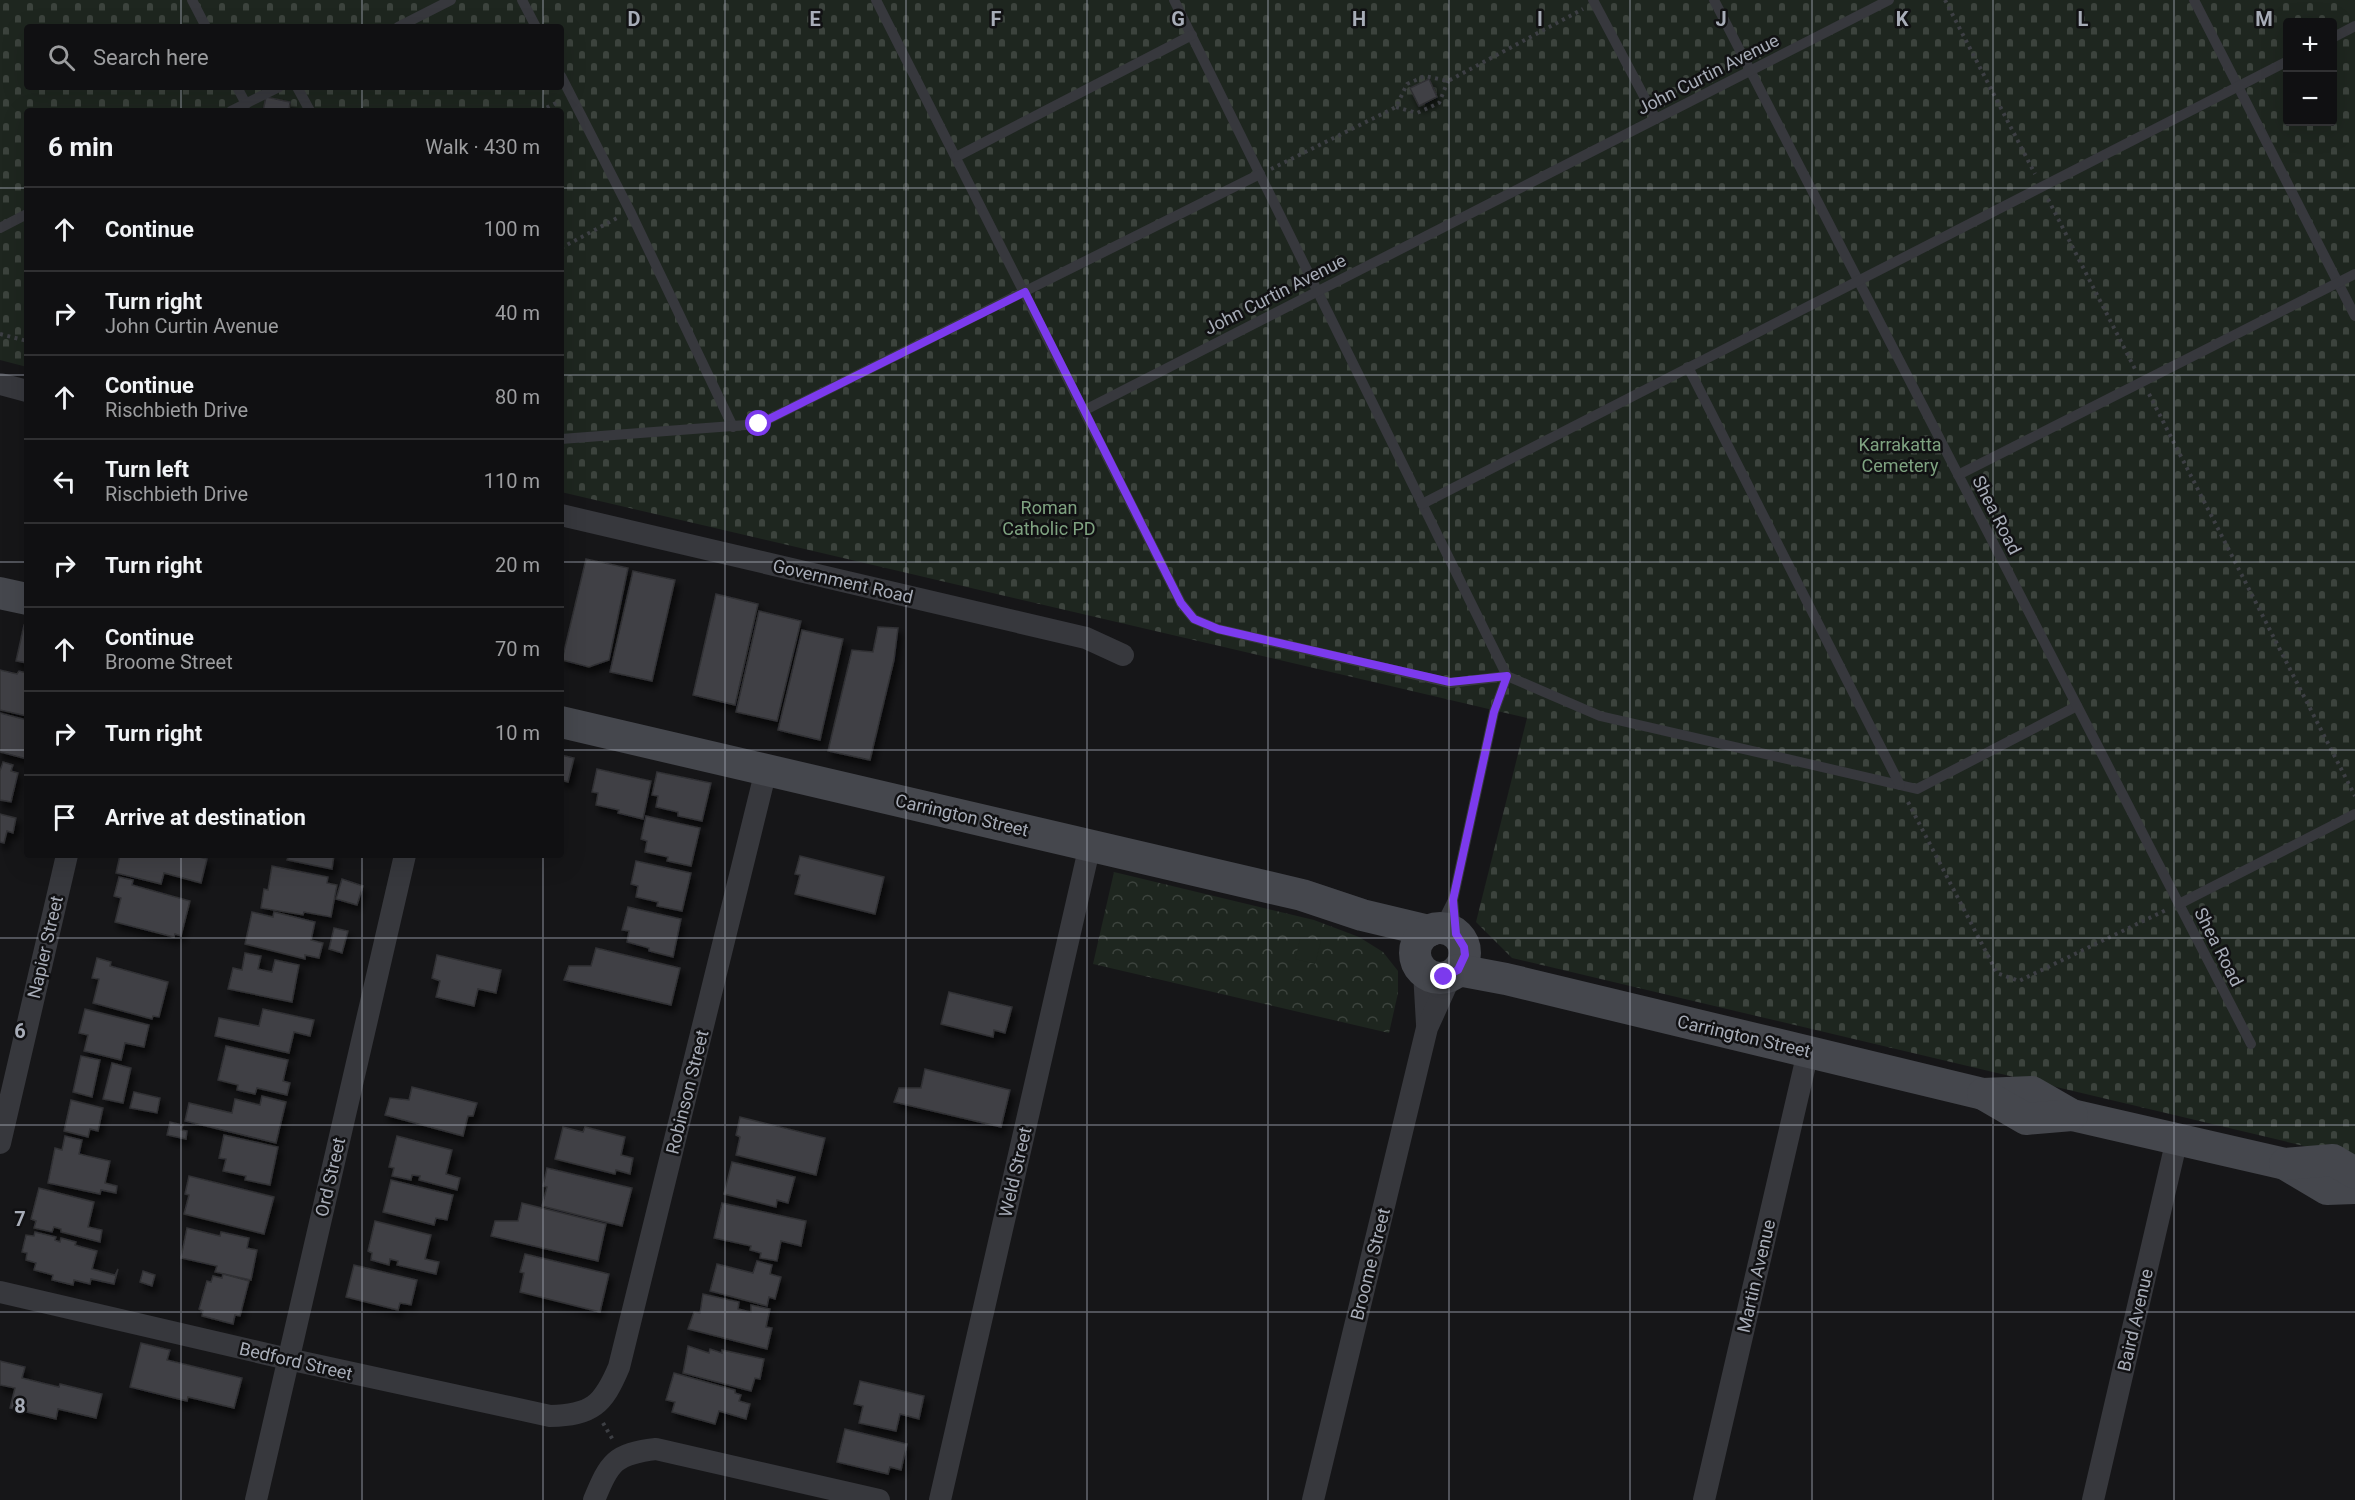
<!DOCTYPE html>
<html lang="en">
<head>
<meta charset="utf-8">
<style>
	:root { --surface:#101012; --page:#19191b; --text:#f1f3f6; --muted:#9c9d9f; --line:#303032 }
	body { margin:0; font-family:Roboto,sans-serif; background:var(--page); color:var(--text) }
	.controls { position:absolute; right:18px; top:18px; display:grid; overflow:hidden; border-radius:6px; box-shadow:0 6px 24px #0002 }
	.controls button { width:54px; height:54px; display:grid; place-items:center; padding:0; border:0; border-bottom:2px solid var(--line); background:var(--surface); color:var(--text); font:30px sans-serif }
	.stop { position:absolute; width:18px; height:18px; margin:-14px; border:4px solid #7c3aed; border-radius:50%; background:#fff }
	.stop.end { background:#7c3aed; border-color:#fff; box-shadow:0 2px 6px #0008 }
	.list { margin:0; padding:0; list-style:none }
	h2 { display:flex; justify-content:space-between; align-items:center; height:78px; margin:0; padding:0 24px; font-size:26px }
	h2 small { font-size:20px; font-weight:400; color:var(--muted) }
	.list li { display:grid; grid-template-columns:39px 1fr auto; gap:18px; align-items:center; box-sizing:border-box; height:84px; padding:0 24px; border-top:2px solid var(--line) }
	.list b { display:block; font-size:22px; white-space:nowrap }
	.list p { margin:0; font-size:20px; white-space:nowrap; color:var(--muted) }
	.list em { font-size:20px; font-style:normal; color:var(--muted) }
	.icon { flex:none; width:33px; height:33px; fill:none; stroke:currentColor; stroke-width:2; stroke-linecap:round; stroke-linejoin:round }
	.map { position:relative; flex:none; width:2355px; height:1500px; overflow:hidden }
	.search { position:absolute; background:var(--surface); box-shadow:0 6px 24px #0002; left:24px; top:24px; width:540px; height:66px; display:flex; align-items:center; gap:15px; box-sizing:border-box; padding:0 21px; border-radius:6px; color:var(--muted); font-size:22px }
	.panel { position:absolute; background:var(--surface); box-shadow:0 6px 24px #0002; left:24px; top:108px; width:540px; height:750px; border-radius:6px }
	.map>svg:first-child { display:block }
	.forest { fill:url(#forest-crowns) }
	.cemetery { fill:url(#cemetery-stones); fill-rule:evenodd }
	.pitch { fill:#1e261f }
	.building { fill:#404145; stroke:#303034; stroke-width:1.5; filter:url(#shadow) }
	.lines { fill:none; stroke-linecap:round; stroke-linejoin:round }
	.path { stroke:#3d3f44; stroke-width:4; stroke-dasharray:3 4.5; stroke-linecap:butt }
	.lane { stroke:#37383d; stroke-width:10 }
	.street { stroke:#37383d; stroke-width:22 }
	.secondary { stroke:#45474d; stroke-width:32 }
	.route { stroke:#7c3aed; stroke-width:8 }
	.grid { fill:none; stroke:#a8adb8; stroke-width:1.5; stroke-opacity:0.55 }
	.labels { text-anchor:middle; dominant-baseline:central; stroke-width:5; stroke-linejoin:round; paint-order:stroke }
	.street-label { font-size:18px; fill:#a8adb8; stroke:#111113 }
	.park-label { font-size:18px; fill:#7fa381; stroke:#111113 }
	.grid-label { font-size:20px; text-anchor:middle; font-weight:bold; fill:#a8adb8; stroke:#111113; stroke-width:5; stroke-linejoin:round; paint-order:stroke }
</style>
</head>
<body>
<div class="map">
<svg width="2355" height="1500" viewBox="0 0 2355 1500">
	<defs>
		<pattern id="forest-crowns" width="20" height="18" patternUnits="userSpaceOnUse" patternTransform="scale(1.5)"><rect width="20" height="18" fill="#1e261f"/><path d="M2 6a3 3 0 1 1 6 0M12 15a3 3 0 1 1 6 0" fill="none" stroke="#3c433d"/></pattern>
		<pattern id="cemetery-stones" width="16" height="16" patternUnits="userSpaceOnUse" patternTransform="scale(1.5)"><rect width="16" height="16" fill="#1e261f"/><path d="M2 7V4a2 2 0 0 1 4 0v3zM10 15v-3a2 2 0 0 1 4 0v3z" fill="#3c433d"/></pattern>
		<filter id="shadow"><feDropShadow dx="3.5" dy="6" stdDeviation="3" flood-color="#0009"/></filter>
	</defs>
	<rect width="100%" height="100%" fill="#161618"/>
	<!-- forest -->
	<polygon class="forest" points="1114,872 1314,920 1359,937 1383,952 1398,971 1398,993 1389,1033 1093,964"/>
	<!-- cemetery -->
	<path class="cemetery" d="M 0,0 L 2355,0 L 2355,1158 L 1512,958 L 1476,922 L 1527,718 L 561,492 L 561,111 L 27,111 L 27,367 L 0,360 ZM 2288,22 L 2332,22 L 2332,122 L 2288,122 ZM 27,27 L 561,27 L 561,87 L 27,87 Z"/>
	<!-- pitch -->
	<polygon class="pitch" points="1301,936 1321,941 1315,964 1295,959"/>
	<!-- building -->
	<g class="building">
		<polygon points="1429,79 1437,97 1419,106 1410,88"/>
		<polygon points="266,97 290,102 289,111 263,111"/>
		<polygon points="586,559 628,568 609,660 589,667 562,660"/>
		<polygon points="633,571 675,580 652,681 610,672"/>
		<polygon points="716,594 758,604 735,705 693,695"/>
		<polygon points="759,611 801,621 777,721 736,712"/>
		<polygon points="24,625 27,625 27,663 16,661"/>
		<polygon points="878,627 898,628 894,660 870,760 828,751 852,650 873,652"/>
		<polygon points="802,630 843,639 820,740 778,730"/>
		<polygon points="0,670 17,674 19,671 27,673 27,716 0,710"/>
		<polygon points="0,713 27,720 27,759 0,752"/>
		<polygon points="561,755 574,758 568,782 561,780"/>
		<polygon points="3,762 13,765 11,771 18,773 11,802 0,800 0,771"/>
		<polygon points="597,769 651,781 643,819 618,813 619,810 596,805 598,793 592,792"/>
		<polygon points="657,772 711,783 702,821 678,816 678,812 656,807 658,796 652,795"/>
		<polygon points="0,814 16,818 13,833 7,831 4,843 0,842"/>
		<polygon points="646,816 700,828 691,866 667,861 668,857 645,852 647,841 641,839"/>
		<polygon points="120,855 192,855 207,859 201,883 164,873 161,884 116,873"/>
		<polygon points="289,855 334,855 332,869 287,860"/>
		<polygon points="800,856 884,877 875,914 795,894 800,875 795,874"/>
		<polygon points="636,861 691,873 682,911 657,906 658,902 636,897 638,886 631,884"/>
		<polygon points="272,866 328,877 327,883 337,885 331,917 304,912 303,915 261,908 264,889 268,890"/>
		<polygon points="119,877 133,880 132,885 190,901 181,936 175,934 174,937 115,922 121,898 114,896"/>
		<polygon points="342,879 363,886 357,905 336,899"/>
		<polygon points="628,907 681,919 673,957 649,951 649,948 627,942 629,931 622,930"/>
		<polygon points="252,912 273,917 274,912 315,922 311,940 323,943 319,958 305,955 305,959 245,944"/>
		<polygon points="334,928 348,931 342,953 329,949"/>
		<polygon points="596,948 680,968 671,1005 564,980 569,966 591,966"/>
		<polygon points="245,953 261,956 258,969 272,972 275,960 299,965 292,1002 228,989 233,968 242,970"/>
		<polygon points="437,955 501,970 496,993 478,989 474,1006 436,997 440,981 432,978"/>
		<polygon points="97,958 111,962 110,966 168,982 159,1017 153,1016 152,1019 93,1003 99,979 92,978"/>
		<polygon points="949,992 1012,1007 1005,1033 994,1030 993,1037 941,1024"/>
		<polygon points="85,1009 149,1025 144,1047 125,1043 121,1060 84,1051 88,1035 79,1033"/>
		<polygon points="263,1009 314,1020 310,1036 294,1032 289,1053 215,1036 219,1018 259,1026"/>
		<polygon points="226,1046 288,1060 283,1081 290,1083 287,1095 257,1088 255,1094 237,1090 238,1085 218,1080"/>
		<polygon points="81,1056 100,1060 92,1097 73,1092"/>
		<polygon points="112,1063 131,1068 123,1103 103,1099"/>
		<polygon points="925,1069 1010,1090 1001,1127 894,1102 899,1088 921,1088"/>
		<polygon points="412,1087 477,1103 473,1116 468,1116 463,1136 385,1115 390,1098 409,1100"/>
		<polygon points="134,1092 160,1098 157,1113 130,1108"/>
		<polygon points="262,1096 286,1102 276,1143 185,1121 189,1103 232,1113 235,1099 260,1105"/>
		<polygon points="71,1100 103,1108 98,1131 90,1129 88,1137 64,1131"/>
		<polygon points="740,1117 825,1138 816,1175 736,1155 740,1137 736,1135"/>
		<polygon points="170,1122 183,1125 181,1130 187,1131 186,1139 167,1135"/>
		<polygon points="563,1127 583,1132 585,1127 625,1137 621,1155 633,1158 630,1174 616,1170 615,1174 555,1159"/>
		<polygon points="224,1135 278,1147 270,1185 245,1180 246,1176 223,1171 226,1159 219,1158"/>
		<polygon points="65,1136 82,1140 79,1154 110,1161 105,1183 117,1186 116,1193 101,1190 100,1194 48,1183 55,1148 62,1150"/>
		<polygon points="397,1136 452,1150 446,1174 460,1178 457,1190 419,1180 420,1176 412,1175 411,1180 392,1176 394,1168 389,1167"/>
		<polygon points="732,1162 795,1177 788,1203 777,1200 776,1207 724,1194"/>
		<polygon points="547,1168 632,1188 622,1226 542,1206 547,1187 543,1186"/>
		<polygon points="189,1176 274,1197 264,1234 184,1214 189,1195 185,1194"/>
		<polygon points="391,1180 453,1195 447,1220 436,1218 434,1225 383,1212"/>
		<polygon points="39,1188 94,1202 88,1227 102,1230 100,1242 61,1232 61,1229 54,1227 52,1232 34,1228 36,1221 31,1219"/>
		<polygon points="522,1203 606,1224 598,1261 491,1236 495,1221 518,1221"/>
		<polygon points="722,1203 806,1221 801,1246 781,1241 777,1261 760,1258 761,1253 750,1250 751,1246 714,1238"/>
		<polygon points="375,1221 431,1235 425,1259 439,1262 436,1274 397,1265 398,1261 390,1259 389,1265 371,1260 372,1253 368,1251"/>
		<polygon points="187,1228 220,1236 221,1232 249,1238 247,1248 257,1250 251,1280 215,1272 217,1266 181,1258"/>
		<polygon points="35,1232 56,1237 55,1240 60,1242 61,1238 76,1242 75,1245 97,1251 92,1269 115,1275 118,1269 114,1284 91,1279 90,1284 74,1280 73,1285 52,1280 53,1275 34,1270 36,1263 26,1260 27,1253 22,1252 26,1235 34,1236"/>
		<polygon points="525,1254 609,1274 600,1312 520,1292 524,1273 520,1272"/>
		<polygon points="757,1261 772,1265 770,1274 781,1277 775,1299 769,1297 767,1306 710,1291 717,1264 753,1273"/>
		<polygon points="354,1265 417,1280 411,1305 400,1303 398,1310 346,1297"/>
		<polygon points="143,1271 155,1275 152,1286 140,1282"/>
		<polygon points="223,1274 249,1281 240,1316 235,1315 233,1324 202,1316 203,1311 199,1309 207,1281 211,1282 213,1276 222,1278"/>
		<polygon points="703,1294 739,1302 738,1309 751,1312 751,1305 770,1309 766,1327 772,1328 767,1349 688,1329 694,1312 700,1313"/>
		<polygon points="141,1343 170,1350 167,1360 242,1378 234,1408 188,1397 187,1401 130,1387"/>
		<polygon points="688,1346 709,1353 710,1349 722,1353 722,1350 764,1359 760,1379 755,1378 751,1391 683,1373"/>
		<polygon points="0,1361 25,1367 22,1378 59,1387 60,1384 102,1394 96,1418 58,1409 56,1419 10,1408 15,1388 0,1385"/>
		<polygon points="674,1373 735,1390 735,1393 741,1395 739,1401 750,1404 746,1419 719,1411 715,1424 672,1412 675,1402 666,1400"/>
		<polygon points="860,1381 924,1396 919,1419 900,1414 896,1431 859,1423 863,1406 854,1404"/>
		<polygon points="845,1429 907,1444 901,1470 890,1467 888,1474 837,1462"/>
	</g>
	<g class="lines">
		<!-- path -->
		<g class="path">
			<polyline points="1945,0 2035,174"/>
			<polyline points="1396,107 1417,113 1439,103 1448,81"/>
			<polyline points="540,111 558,102"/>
			<polyline points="1271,169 1396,107 1407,84 1425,76 1448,81 1583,9"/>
			<polyline points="2048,199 2135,369"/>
			<polyline points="561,248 619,217"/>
			<polyline points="0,334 27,341"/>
			<polyline points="2149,394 2355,796"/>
			<polyline points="1908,802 1997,973 2019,981 2166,910"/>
			<polyline points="603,1423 613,1440"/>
		</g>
		<!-- lane -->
		<g class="lane">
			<polyline points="192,0 206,27"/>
			<polyline points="522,0 536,27"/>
			<polyline points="876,0 1181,603 1194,619 1218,629 1450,683 1507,676"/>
			<polyline points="1174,0 1507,676 1600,716 1917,789 2077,706"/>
			<polyline points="1593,0 1656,119"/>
			<polyline points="1714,0 2251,1044"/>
			<polyline points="2194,0 2355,316"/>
			<polyline points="398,27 451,0"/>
			<polyline points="2332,38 2355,26"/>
			<polyline points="561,76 630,211 733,427"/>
			<polyline points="237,87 246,104"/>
			<polyline points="297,87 310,111"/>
			<polyline points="231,111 279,87"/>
			<polyline points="956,157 1192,35"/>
			<polyline points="0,228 27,214"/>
			<polyline points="1688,367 1900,785"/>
			<polyline points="1085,410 1889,0"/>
			<polyline points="561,439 759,424 1260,174"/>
			<polyline points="1958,475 2355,274"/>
			<polyline points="1422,504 2288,61"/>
			<polyline points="1453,900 1456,934"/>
			<polyline points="2179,904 2355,814"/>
			<polyline points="1439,928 1453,900 1494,712 1507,676"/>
		</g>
		<!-- street -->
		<g class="street">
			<polyline points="0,384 27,391"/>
			<polyline points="561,515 1086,638 1123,655"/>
			<polyline points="1424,972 1427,1024"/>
			<polyline points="0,1143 67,855"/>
			<path d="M 0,1292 L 288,1359 L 550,1416 C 592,1415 603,1405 619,1367 L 766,770"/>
			<polyline points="256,1500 405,855"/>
			<path d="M 594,1500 C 610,1462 614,1454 656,1449 L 879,1500"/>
			<polyline points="940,1500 1090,845"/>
			<polyline points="1313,1500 1427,1028 1451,975"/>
			<polyline points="1704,1500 1808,1052"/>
			<polyline points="2093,1500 2177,1139"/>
		</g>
		<!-- secondary -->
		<g class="secondary">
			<polyline points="0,593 27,599"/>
			<polyline points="561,722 1302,895 1362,915 1429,931"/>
			<circle cx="1440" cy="953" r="25"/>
			<polyline points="1458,970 1506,979 1983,1094 2032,1092 2072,1115 2285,1164 2327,1189 2355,1188"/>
			<polyline points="1983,1094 2026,1119 2072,1115"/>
			<polyline points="2285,1164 2333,1160 2355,1173"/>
		</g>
	</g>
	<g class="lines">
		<!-- route -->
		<polyline class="route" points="759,424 1025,292 1181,603 1194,619 1218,629 1450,682 1507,676 1494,712 1453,900 1456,934 1464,947 1465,955 1458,970 1444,977"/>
	</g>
	<!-- grid -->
	<path class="grid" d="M 181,0 L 181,27M 362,0 L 362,27M 543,0 L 543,27M 725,0 L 725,1500M 906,0 L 906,1500M 1087,0 L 1087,1500M 1268,0 L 1268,1500M 1449,0 L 1449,1500M 1630,0 L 1630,1500M 1812,0 L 1812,1500M 1993,0 L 1993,1500M 2174,0 L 2174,1500M 181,87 L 181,111M 362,87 L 362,111M 543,87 L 543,111M 0,188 L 27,188M 561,188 L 2355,188M 0,375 L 27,375M 561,375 L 2355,375M 0,562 L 27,562M 561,562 L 2355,562M 0,750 L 27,750M 561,750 L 2355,750M 181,855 L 181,1500M 362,855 L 362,1500M 543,855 L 543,1500M 0,938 L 2355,938M 0,1125 L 2355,1125M 0,1312 L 2355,1312"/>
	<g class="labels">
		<!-- street labels -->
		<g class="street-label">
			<text transform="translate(1708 74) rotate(-27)">John Curtin Avenue</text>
			<text transform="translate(1275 294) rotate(-27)">John Curtin Avenue</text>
			<text transform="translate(1997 515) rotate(63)">Shea Road</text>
			<text transform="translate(843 581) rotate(13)">Government Road</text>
			<text transform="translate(962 815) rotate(13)">Carrington Street</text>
			<text transform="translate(45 947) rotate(-77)">Napier Street</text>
			<text transform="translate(2219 947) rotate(63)">Shea Road</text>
			<text transform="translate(1744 1036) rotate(13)">Carrington Street</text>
			<text transform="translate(687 1092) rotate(-76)">Robinson Street</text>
			<text transform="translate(1015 1172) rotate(-77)">Weld Street</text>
			<text transform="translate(330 1177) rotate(-77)">Ord Street</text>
			<text transform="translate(1370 1264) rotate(-76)">Broome Street</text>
			<text transform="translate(1756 1276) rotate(-77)">Martin Avenue</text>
			<text transform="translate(2135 1320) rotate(-77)">Baird Avenue</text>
			<text transform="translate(296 1361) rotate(13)">Bedford Street</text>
		</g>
		<!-- park labels -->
		<g class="park-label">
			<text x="1900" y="444">Karrakatta<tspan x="1900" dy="21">Cemetery</tspan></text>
			<text x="1049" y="507">Roman<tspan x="1049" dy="21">Catholic PD</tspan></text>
		</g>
	</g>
	<g class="grid-label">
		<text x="634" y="26">D</text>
		<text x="815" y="26">E</text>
		<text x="996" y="26">F</text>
		<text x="1178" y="26">G</text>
		<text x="1359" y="26">H</text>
		<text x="1540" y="26">I</text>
		<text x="1721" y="26">J</text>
		<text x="1902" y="26">K</text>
		<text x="2083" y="26">L</text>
		<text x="2264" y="26">M</text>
		<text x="20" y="1038">6</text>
		<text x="20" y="1226">7</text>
		<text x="20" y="1413">8</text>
	</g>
</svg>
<div class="controls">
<button>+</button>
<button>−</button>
</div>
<div class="stop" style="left:759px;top:424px"></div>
<div class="stop end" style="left:1444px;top:977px"></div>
<div class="search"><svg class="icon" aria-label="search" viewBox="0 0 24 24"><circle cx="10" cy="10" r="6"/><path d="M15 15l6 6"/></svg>Search here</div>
<section class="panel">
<h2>6 min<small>Walk · 430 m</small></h2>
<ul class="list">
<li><svg class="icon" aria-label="ahead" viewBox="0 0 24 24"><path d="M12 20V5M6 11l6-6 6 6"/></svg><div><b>Continue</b></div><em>100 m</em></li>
<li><svg class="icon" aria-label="right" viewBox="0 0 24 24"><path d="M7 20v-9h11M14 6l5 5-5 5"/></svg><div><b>Turn right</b><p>John Curtin Avenue</p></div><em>40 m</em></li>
<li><svg class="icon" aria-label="ahead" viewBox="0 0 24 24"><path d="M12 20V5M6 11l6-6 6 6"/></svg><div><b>Continue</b><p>Rischbieth Drive</p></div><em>80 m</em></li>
<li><svg class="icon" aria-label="left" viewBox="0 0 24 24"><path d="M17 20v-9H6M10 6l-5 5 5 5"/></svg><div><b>Turn left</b><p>Rischbieth Drive</p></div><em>110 m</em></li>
<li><svg class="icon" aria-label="right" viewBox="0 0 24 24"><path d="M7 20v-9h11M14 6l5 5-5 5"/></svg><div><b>Turn right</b></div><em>20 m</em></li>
<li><svg class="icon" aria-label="ahead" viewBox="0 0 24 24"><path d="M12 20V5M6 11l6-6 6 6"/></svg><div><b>Continue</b><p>Broome Street</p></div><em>70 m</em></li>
<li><svg class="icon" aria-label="right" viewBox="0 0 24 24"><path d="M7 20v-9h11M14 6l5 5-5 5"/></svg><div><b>Turn right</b></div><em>10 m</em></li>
<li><svg class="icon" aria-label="arrive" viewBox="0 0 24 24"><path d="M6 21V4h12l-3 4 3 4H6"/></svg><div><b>Arrive at destination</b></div></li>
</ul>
</section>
</div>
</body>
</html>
